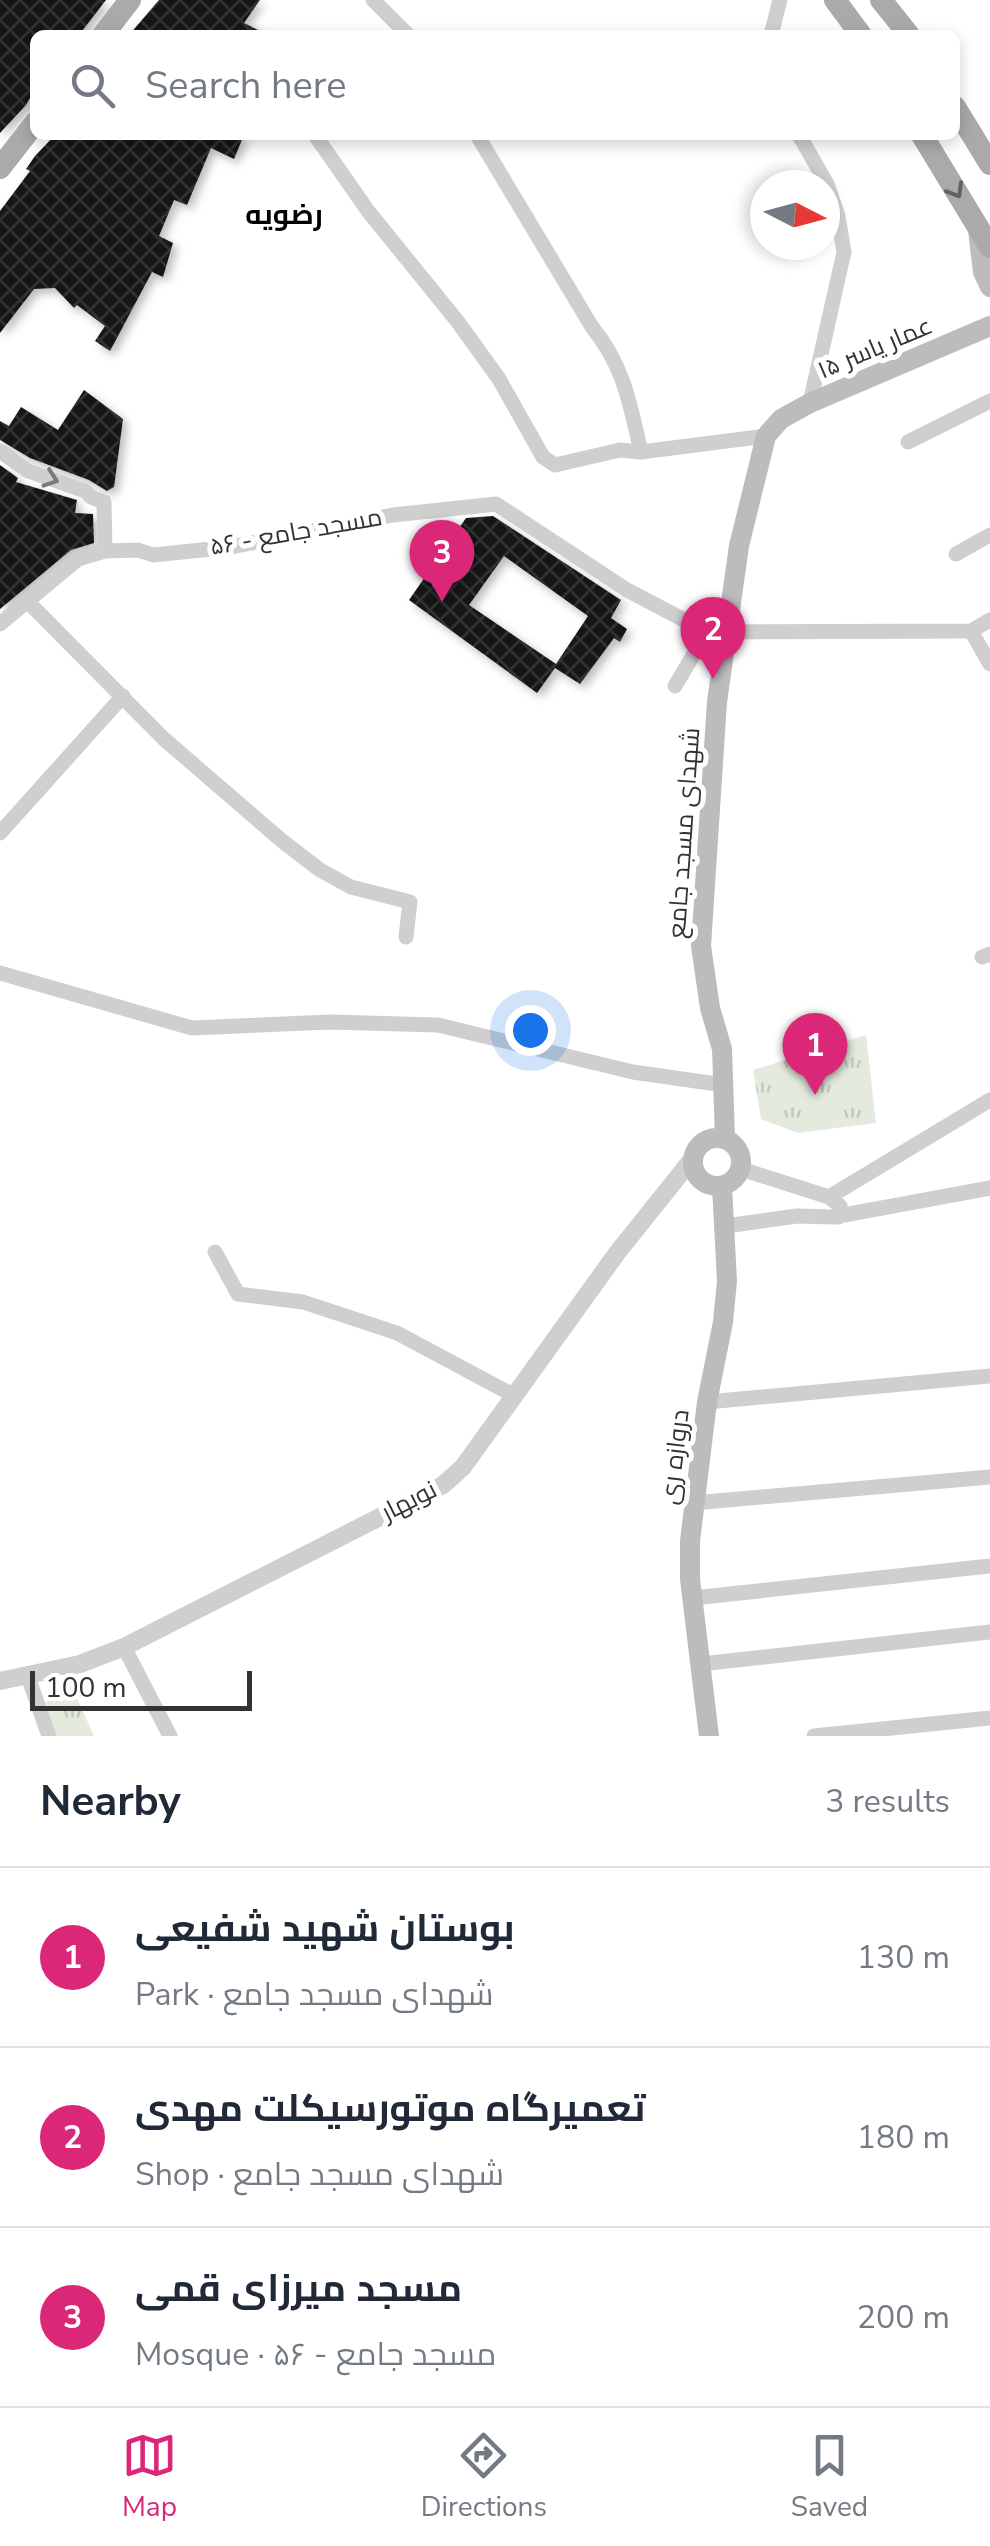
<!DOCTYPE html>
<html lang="en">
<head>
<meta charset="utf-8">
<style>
	:root { --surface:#fff; --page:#f2f2f3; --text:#1f2937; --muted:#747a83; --line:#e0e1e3; --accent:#db2777 }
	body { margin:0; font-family:"Nunito Sans",Cairo,sans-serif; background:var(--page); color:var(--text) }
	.compass { position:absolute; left:750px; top:170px; width:90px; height:90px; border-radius:50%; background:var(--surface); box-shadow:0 5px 15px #0003; rotate:96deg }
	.scale { position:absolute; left:30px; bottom:25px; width:222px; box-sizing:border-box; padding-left:10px; border:5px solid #323232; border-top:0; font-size:28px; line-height:35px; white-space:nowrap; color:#323232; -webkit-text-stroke:8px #fff; paint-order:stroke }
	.you { position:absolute; left:530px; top:1030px; width:35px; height:35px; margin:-25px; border:8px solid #fff; border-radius:50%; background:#1a73e8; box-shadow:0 0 0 15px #1a73e833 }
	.badge { display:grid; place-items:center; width:65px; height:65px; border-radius:50%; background:var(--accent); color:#fff; font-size:32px; font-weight:700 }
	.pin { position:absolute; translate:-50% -82px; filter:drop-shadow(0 2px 5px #0008) }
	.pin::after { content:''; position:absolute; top:52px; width:35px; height:30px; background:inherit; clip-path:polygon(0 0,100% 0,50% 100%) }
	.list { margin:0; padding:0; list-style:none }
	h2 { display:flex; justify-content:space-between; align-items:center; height:130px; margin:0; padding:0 40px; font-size:42px }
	h2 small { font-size:32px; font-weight:400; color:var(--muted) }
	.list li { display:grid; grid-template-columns:65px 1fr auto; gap:30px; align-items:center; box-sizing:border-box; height:180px; padding:0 40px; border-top:2px solid var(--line) }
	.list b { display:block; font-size:38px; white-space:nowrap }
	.list p { margin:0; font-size:32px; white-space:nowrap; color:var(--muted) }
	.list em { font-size:32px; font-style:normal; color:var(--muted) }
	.icon { flex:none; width:55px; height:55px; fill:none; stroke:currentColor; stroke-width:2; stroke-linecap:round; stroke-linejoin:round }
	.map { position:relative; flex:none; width:990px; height:1736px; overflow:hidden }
	.search { position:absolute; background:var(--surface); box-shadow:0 5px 15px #0003; left:30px; right:30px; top:30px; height:110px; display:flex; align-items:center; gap:25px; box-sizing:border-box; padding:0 35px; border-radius:15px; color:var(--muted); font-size:38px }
	.sheet { height:670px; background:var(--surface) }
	nav { display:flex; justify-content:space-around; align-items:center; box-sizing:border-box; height:140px; border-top:2px solid var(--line); background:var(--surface); font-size:28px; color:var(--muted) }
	nav a { display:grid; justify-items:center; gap:5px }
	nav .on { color:var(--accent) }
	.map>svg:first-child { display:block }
	.park { fill:url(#park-tufts) }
	.building { fill:url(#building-cross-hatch); fill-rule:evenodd; filter:url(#shadow) }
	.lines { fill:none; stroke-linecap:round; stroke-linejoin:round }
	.minor { stroke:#cfcfcf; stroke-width:15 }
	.tertiary { stroke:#cfcfcf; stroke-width:18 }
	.secondary { stroke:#bcbcbc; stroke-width:20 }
	.primary { stroke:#aaa; stroke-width:22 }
	.oneway { stroke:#626262 }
	.oneway2 { stroke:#797979 }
	.labels { text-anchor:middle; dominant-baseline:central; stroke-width:10; stroke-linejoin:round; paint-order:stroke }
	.street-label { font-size:25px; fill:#323232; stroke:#fff }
	.neighbourhood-label { font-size:28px; font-weight:bold; fill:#000; stroke:#fff }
</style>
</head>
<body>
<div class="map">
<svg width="990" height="1736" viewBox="0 0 990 1736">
	<defs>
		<pattern id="park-tufts" width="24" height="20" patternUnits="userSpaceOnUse" patternTransform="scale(2.5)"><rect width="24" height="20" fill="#e4eade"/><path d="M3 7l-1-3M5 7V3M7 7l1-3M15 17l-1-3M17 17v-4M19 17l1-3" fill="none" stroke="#c4c9bf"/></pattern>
		<pattern id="building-cross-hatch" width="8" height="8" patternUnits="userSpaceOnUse" patternTransform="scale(2.5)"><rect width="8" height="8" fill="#191919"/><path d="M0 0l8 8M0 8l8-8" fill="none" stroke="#323232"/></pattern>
		<filter id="shadow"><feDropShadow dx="4.5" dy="4.5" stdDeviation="5" flood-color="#0004"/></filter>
	</defs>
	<rect width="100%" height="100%" fill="#fff"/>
	<!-- park -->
	<g class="park">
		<polygon points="866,1035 876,1123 798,1133 761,1119 753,1070"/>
		<polygon points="71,1685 94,1736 56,1736 44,1696"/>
	</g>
	<!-- building -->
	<g class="building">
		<polygon points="0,0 106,0 79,35 35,35 35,89 26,105 0,133"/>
		<polygon points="159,0 260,0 244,23 268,35 168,35 163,32 160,35 129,35"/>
		<polygon points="55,135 244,135 234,159 211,148 187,205 174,200 159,236 173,243 163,277 152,272 110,351 95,341 105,326 77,305 74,308 55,288 34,289 0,333 0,211 30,171 26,169 35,156"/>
		<polygon points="84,390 123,419 114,487 107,491 89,480 30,458 0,440 0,421 9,426 21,407 58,430"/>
		<polygon points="0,465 18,478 16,482 77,500 75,513 93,514 94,543 71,550 0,609"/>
		<path d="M 493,516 L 621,600 L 611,618 L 627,629 L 620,642 L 614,638 L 580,684 L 555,668 L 537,693 L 409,600 L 466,518 ZM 504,556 L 588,616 L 556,664 L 469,605 Z"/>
	</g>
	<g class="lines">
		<!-- minor -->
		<g class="minor">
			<polyline points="373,0 408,35"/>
			<polyline points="771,35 780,0"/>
			<polyline points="315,135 368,211 458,322 499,379 543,457 555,465 620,450 641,452 766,436"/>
			<path d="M 477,135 L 592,327 C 624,366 630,404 641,452"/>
			<polyline points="799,135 827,184 838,216 844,252 810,403"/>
			<polyline points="908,442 990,401"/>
			<polyline points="0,451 28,471 85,491 91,497 104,502 105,551"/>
			<polyline points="956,554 990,535"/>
			<polyline points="29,603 164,739 281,840 320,870 351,887 410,902 406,937"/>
			<polyline points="0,624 78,559 105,551 138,550 153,555 231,547 393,515 496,504 627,590 707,632 971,631 990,620"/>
			<polyline points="971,631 990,664"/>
			<polyline points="675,686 707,632"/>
			<polyline points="0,833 123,696"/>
			<polyline points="982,957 990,954"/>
			<polyline points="0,973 192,1028 330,1022 438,1025 633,1072 724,1085"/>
			<polyline points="741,1169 829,1197 840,1206 838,1217"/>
			<polyline points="829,1197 990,1100"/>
			<polyline points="726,1226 797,1216 833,1217 990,1188"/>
			<polyline points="215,1252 238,1294 303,1302 397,1333 513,1395"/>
			<polyline points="707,1402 990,1376"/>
			<polyline points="693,1503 990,1477"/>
			<polyline points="693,1598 990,1566"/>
			<polyline points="124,1647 170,1736"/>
			<polyline points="701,1664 990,1632"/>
			<polyline points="27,1674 49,1736"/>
			<polyline points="814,1736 990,1718"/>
		</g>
		<!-- tertiary -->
		<polyline class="tertiary" points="0,1681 80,1664 124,1647 443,1485 463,1467 617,1253 693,1158"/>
		<!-- secondary -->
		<g class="secondary">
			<polyline points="978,230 983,272 990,287"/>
			<circle cx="717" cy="1162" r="24"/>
			<polyline points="725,1138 722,1049 710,1008 701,946 717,702 739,546 766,436 781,419 810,403 990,326"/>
			<polyline points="709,1736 690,1579 690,1541 707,1402 723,1322 727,1281 722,1186"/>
		</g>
		<!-- primary -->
		<g class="primary">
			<polyline points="835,0 861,35"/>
			<polyline points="881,0 909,35"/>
			<polyline points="103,35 130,0"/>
			<polyline points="955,107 990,164"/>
			<polyline points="922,135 990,247"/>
			<polyline points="0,168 35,123"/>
		</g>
	</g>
	<!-- one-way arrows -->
	<defs><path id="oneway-chevron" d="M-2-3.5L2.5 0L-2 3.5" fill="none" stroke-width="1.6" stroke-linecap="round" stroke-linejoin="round" transform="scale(2.5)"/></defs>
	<use class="oneway" href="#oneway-chevron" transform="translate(956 191) rotate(59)"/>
	<use class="oneway2" href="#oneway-chevron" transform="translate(51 479) rotate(19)"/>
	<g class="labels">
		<!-- street labels -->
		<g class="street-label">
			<text transform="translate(875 348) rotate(-23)">عمار یاسر ۱۵</text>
			<text transform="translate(296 532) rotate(-10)">۵۶ - مسجد جامع</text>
			<text transform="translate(684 833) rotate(-86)">شهدای مسجد جامع</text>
			<text transform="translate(675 1457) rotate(-83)">دروازه ری</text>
			<text transform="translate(409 1501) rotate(-27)">نوبهار</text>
		</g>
		<!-- neighbourhood labels -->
		<g class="neighbourhood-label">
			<text x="284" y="215">رضویه</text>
		</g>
	</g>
</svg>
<svg class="compass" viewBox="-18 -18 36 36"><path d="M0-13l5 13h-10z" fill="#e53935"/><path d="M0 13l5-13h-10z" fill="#747a83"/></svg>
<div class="scale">100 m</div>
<div class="you"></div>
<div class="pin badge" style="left:815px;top:1095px">1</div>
<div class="pin badge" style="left:713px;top:679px">2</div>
<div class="pin badge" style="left:442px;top:602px">3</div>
<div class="search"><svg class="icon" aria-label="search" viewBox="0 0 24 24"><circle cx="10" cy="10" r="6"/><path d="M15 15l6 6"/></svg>Search here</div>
</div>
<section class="sheet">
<h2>Nearby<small>3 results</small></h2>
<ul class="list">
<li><span class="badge">1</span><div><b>بوستان شهید شفیعی</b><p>Park · شهدای مسجد جامع</p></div><em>130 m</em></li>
<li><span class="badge">2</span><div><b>تعمیرگاه موتورسیکلت مهدی</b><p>Shop · شهدای مسجد جامع</p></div><em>180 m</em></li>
<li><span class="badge">3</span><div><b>مسجد میرزای قمی</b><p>Mosque · ۵۶ - مسجد جامع</p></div><em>200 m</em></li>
</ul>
</section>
<nav>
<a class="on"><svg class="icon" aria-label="map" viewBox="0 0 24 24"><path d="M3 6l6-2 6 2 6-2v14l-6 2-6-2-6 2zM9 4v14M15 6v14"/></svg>Map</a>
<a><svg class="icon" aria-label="directions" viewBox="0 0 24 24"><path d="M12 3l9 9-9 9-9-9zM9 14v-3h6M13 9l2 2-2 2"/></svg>Directions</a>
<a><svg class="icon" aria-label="saved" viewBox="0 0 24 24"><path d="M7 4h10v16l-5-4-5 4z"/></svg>Saved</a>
</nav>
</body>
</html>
